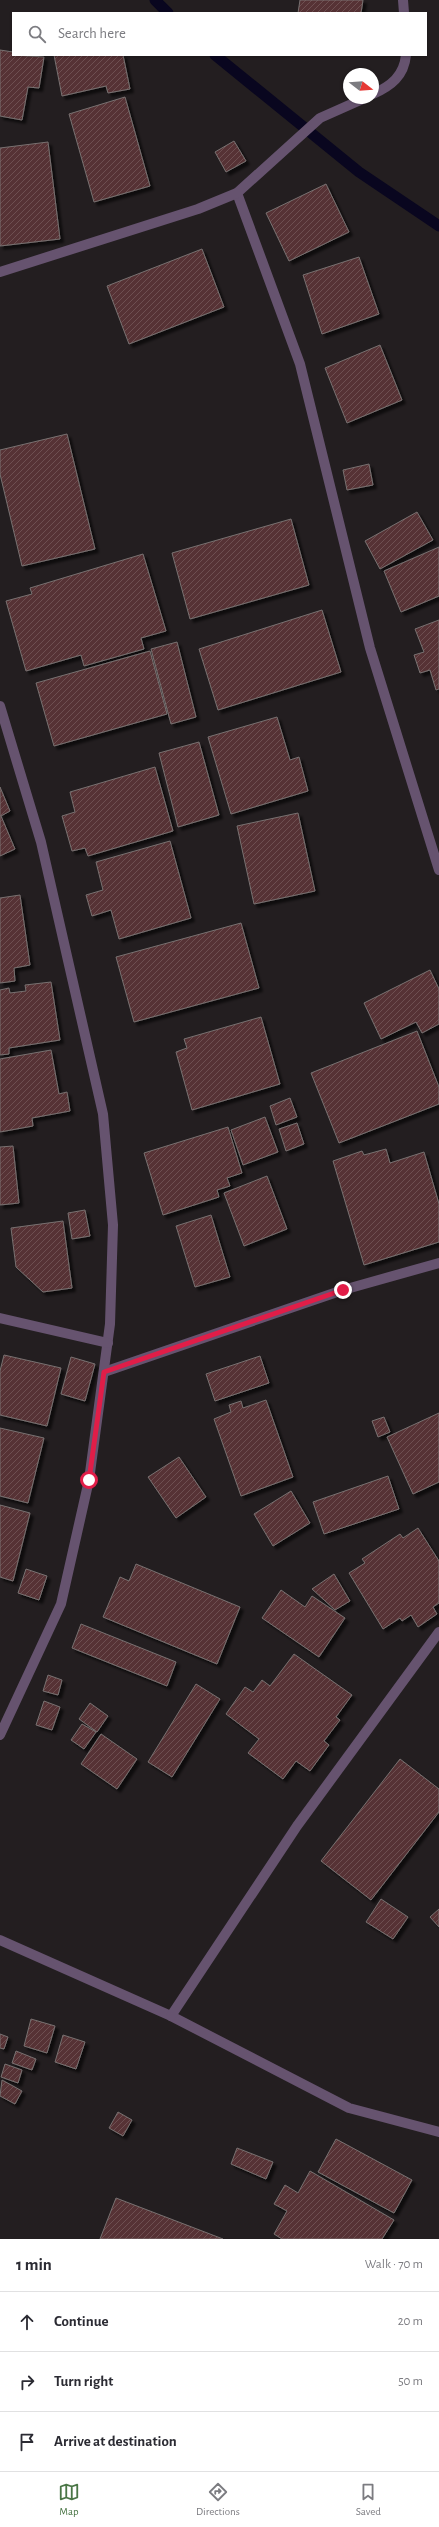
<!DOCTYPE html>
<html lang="en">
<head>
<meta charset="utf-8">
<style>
	:root { --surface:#fff; --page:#f7f7f7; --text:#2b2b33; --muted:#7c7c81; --line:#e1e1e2; --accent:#4a7646 }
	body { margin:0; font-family:"Alegreya Sans",sans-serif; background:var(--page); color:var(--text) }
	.compass { position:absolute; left:343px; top:68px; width:36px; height:36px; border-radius:50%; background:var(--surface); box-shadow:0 1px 3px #0004; rotate:107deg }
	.stop { position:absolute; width:12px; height:12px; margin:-9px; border:3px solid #e11d48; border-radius:50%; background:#fff }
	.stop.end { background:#e11d48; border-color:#fff; box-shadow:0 1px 4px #0008 }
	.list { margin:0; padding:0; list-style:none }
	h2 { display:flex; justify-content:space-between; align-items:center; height:52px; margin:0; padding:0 16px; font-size:17px }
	h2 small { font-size:13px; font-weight:400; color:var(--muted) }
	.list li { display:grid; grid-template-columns:26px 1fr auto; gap:12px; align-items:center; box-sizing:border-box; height:60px; padding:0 16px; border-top:1px solid var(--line) }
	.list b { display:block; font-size:15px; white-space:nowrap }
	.list em { font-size:13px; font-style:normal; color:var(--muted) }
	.icon { flex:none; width:22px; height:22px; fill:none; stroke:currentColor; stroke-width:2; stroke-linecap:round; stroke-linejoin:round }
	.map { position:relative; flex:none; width:439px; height:2239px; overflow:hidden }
	.search { position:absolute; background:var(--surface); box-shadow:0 1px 3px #0004; left:12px; right:12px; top:12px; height:44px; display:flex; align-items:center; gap:10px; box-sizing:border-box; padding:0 14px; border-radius:0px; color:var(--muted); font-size:15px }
	.sheet { height:232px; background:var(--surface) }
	nav { display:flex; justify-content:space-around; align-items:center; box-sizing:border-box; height:56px; border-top:1px solid var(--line); background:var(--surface); font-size:11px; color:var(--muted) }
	nav a { display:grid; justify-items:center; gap:2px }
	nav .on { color:var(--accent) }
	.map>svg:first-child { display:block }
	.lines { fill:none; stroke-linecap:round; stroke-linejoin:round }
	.stream { stroke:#09061f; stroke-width:11 }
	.building { fill:url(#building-hatch); stroke:#787171; filter:url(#shadow) }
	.minor { stroke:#66536f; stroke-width:10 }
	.route { stroke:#e11d48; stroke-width:5 }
</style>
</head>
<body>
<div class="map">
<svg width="439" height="2239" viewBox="0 0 439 2239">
	<defs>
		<pattern id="building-hatch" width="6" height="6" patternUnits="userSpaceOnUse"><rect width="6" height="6" fill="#563334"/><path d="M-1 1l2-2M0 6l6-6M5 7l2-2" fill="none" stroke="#6e5051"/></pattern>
		<filter id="shadow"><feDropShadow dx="3.5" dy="3.5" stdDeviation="1" flood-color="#0009"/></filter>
	</defs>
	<rect width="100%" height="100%" fill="#231e20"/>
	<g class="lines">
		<!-- stream -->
		<g class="stream">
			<polyline points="155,0 168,13"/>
			<polyline points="215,55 359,172 439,226"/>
		</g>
	</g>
	<!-- building -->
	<g class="building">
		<polygon points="300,0 363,0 361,13 298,13"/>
		<polygon points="0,50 13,52 13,55 44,57 39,88 28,87 22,120 0,116"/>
		<polygon points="54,55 123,55 130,89 108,93 106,86 62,96"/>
		<polygon points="125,97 150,186 94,202 69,114"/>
		<polygon points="234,141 246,161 226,172 215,152"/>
		<polygon points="48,142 60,239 0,246 0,148"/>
		<polygon points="326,184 349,232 289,261 266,213"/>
		<polygon points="202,249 224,307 129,344 107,286"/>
		<polygon points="359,257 379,314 322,334 303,275"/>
		<polygon points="380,345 402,400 347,423 325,368"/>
		<polygon points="67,434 95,549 22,566 0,474 0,450"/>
		<polygon points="369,464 373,485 347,490 343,470"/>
		<polygon points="417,512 433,540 380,569 365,541"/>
		<polygon points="291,519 309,585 190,619 172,553"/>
		<polygon points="439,547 439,596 401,612 384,571"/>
		<polygon points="143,554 166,631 141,638 144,649 84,666 81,655 26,671 6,601 32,594 30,588"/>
		<polygon points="322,610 341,672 218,710 199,649"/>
		<polygon points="439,620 439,689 436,690 430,670 420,673 414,655 424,652 415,629"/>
		<polygon points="177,642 196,717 171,724 151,649"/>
		<polygon points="150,651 167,714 54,746 36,683"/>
		<polygon points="277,717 290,760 299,757 308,791 231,814 208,737"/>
		<polygon points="199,742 219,815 178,827 159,753"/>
		<polygon points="155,767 173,831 88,856 85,848 72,851 62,816 75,812 70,792"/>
		<polygon points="0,787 10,811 1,816 15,849 0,856"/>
		<polygon points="298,813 315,891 254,904 237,826"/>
		<polygon points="170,841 191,918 119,939 111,910 92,916 86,895 103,890 96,862"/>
		<polygon points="20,895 30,965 14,968 15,981 0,983 0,898"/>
		<polygon points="241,923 259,988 134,1022 116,957"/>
		<polygon points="430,970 439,989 439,1024 422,1033 416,1022 381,1039 364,1003"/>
		<polygon points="51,982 60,1040 9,1048 9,1054 0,1055 0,990 9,988 10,993 26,991 25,985"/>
		<polygon points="261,1017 280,1084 192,1110 176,1052 187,1048 184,1039"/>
		<polygon points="417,1031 439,1087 439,1104 339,1143 311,1073"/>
		<polygon points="51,1050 59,1094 67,1092 70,1111 32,1118 33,1126 0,1132 0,1059"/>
		<polygon points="290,1098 297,1117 276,1125 270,1106"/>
		<polygon points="265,1117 278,1152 243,1165 231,1130"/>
		<polygon points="297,1123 304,1144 286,1151 279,1129"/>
		<polygon points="228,1127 242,1173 227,1178 230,1186 217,1190 219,1197 163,1215 144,1153"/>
		<polygon points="13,1146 19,1203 0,1205 0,1147"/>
		<polygon points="386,1149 390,1163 424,1152 439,1204 439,1242 364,1265 333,1161 362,1151 364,1155"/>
		<polygon points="267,1176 287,1229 244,1246 224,1193"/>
		<polygon points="85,1210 90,1236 72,1239 68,1213"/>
		<polygon points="211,1215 230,1277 195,1287 176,1226"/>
		<polygon points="63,1221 72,1288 43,1292 16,1267 11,1228"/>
		<polygon points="4,1355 61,1368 47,1426 0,1415 0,1371"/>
		<polygon points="260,1356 269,1383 215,1401 206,1374"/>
		<polygon points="71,1357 95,1364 85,1401 61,1394"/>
		<polygon points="266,1400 293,1477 241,1496 214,1419 231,1412 229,1405 241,1401 243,1408"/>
		<polygon points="439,1413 439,1482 413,1494 387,1437"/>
		<polygon points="384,1417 390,1432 378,1437 372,1421"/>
		<polygon points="0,1428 44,1438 28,1503 0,1496"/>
		<polygon points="179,1457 206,1497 176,1518 148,1477"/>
		<polygon points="388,1476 399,1509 324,1534 313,1502"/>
		<polygon points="291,1491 310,1523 273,1546 254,1514"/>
		<polygon points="0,1505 30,1513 13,1581 0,1577"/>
		<polygon points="418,1528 439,1561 439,1603 433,1607 437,1614 418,1627 411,1615 402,1621 400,1618 383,1629 349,1573 365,1563 362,1559 400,1534 403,1538"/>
		<polygon points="136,1564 240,1607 217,1664 103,1617 120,1577 129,1581"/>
		<polygon points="26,1569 47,1576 39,1600 18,1593"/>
		<polygon points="334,1574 350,1601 335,1610 312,1589"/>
		<polygon points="281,1590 305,1607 312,1596 345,1618 319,1657 262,1618"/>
		<polygon points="81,1624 176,1662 167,1686 72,1648"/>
		<polygon points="294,1654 352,1695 336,1717 340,1720 324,1741 329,1745 310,1771 296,1761 283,1779 248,1753 259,1739 226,1714 245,1687 253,1692 262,1680 270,1686"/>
		<polygon points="48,1675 62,1680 58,1695 43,1691"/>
		<polygon points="196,1684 220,1699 172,1777 148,1762"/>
		<polygon points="44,1701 60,1707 52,1730 36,1725"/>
		<polygon points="90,1703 108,1716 97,1732 79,1719"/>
		<polygon points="82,1724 96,1732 84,1749 71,1740"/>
		<polygon points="101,1734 137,1759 117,1789 81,1764"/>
		<polygon points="400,1759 439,1789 439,1812 371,1900 321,1861"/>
		<polygon points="381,1899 408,1917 393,1939 366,1922"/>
		<polygon points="439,1909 439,1927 430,1917"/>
		<polygon points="31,2019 55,2026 47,2053 24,2046"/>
		<polygon points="0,2034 8,2037 4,2049 0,2048"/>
		<polygon points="63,2035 85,2042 76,2069 55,2062"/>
		<polygon points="16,2051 36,2059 32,2070 12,2063"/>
		<polygon points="5,2064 22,2070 18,2083 1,2077"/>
		<polygon points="2,2080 22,2091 15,2104 0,2096"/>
		<polygon points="118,2112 132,2120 123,2136 109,2128"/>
		<polygon points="336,2139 412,2180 394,2213 318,2172"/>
		<polygon points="237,2148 273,2162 266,2179 231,2164"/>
		<polygon points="310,2171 394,2220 382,2239 282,2239 274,2234 287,2211 274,2204 285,2185 298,2193"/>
		<polygon points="116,2198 223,2239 100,2239"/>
	</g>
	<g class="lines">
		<!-- minor -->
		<g class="minor">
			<polyline points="403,0 404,13"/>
			<path d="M 373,94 C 391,86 404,76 406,55"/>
			<polyline points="237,193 300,364 370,648 439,870"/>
			<polyline points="0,272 198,209 237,193 320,118 365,98"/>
			<polyline points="0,706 41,842 103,1114 113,1225 110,1324 89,1480 61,1604 0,1735"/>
			<polyline points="0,1318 108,1343"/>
			<polyline points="104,1372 343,1290 439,1263"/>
			<polyline points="0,1940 171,2016 349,2108 439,2132"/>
			<polyline points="171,2016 297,1826 439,1632"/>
		</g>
	</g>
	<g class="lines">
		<!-- route -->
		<polyline class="route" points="89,1480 104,1372 343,1290"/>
	</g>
</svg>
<svg class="compass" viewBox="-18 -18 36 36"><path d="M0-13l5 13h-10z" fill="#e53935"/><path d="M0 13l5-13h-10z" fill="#7c7c81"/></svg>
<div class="stop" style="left:89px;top:1480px"></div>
<div class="stop end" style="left:343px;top:1290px"></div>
<div class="search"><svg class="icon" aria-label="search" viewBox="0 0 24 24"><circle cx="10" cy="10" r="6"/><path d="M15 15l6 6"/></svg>Search here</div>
</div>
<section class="sheet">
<h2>1 min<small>Walk · 70 m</small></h2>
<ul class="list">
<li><svg class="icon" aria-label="ahead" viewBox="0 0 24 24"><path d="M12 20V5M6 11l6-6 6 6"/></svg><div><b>Continue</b></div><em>20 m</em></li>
<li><svg class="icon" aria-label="right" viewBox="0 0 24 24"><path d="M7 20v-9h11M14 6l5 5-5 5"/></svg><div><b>Turn right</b></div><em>50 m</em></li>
<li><svg class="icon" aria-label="arrive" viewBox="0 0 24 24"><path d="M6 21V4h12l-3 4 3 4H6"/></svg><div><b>Arrive at destination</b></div></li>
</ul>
</section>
<nav>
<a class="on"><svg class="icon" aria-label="map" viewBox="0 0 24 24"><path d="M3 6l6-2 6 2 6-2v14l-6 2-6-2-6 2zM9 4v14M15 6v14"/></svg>Map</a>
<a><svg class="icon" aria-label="directions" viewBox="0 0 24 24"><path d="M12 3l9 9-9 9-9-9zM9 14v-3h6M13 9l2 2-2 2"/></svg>Directions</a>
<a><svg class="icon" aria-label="saved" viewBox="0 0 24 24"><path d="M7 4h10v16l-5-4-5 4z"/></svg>Saved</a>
</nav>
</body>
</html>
